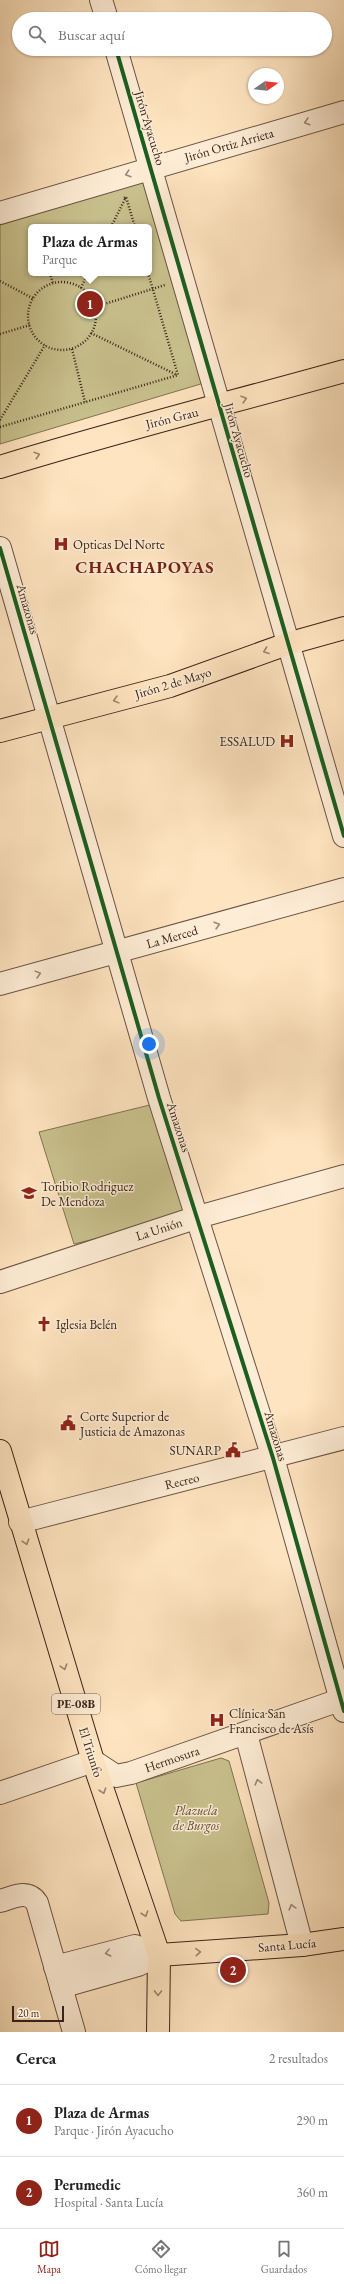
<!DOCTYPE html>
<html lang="es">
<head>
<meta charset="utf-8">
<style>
	:root { --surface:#fff; --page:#f6f6f6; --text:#222; --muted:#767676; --line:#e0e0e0; --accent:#8f2418 }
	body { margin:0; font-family:"EB Garamond",serif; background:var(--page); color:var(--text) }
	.compass { position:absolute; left:248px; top:68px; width:36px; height:36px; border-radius:50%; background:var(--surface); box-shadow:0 1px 3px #0004; rotate:76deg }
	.scale { position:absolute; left:12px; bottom:10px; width:52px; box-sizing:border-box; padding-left:4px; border:2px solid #3a2319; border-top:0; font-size:11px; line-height:14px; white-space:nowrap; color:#3a2319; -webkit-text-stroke:3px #feedd6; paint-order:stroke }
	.you { position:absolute; left:149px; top:1044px; width:14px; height:14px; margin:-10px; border:3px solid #fff; border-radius:50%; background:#1a73e8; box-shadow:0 0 0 6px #1a73e833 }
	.badge { display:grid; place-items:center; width:26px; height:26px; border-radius:50%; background:var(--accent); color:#fff; font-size:13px; font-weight:700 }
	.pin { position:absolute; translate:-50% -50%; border:2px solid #fff; box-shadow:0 1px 4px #0006 }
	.popup { position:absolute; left:28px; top:224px; width:124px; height:52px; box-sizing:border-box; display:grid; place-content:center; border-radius:6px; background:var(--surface); filter:drop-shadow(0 1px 3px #0005); font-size:13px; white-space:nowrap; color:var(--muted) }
	.popup b { font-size:15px; color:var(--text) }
	.popup::after { content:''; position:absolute; left:50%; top:100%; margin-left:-8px; border:8px solid transparent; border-top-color:var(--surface) }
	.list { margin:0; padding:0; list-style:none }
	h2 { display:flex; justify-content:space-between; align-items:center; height:52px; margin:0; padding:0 16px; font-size:17px }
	h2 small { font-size:13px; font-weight:400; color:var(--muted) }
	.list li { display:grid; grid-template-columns:26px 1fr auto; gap:12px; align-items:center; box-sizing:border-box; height:72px; padding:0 16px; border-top:1px solid var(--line) }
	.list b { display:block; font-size:15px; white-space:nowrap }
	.list p { margin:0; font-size:13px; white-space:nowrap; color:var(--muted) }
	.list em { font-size:13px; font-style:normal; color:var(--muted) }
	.icon { flex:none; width:22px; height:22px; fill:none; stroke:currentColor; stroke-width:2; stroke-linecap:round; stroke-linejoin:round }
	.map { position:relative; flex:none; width:344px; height:2032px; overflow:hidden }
	.search { position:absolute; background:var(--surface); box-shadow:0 1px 3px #0004; left:12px; right:12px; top:12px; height:44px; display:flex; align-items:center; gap:10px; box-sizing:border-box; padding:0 14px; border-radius:22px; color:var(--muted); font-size:15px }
	.sheet { height:196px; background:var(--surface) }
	nav { display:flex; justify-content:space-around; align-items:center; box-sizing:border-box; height:56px; border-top:1px solid var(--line); background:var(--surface); font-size:11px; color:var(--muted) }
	nav a { display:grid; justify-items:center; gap:2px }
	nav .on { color:var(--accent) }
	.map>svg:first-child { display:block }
	.green { fill:#c8c18d; stroke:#817253; fill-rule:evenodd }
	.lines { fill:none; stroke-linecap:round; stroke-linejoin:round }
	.minor-casing { stroke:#6b5343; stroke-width:24 }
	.major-casing { stroke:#3a2319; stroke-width:24 }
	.highway-casing { stroke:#3a2319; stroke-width:24 }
	.path { stroke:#3a2319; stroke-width:2.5; stroke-dasharray:1 2; stroke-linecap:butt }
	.minor { stroke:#feedd6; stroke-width:22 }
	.major { stroke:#fee4c0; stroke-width:22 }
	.highway { stroke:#fee4c0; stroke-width:22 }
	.cycleway-casing { stroke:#feedd6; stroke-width:6 }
	.cycleway { stroke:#1b5e20; stroke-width:4 }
	.oneway { stroke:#9c8878 }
	.oneway2 { stroke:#9c846c }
	.labels { text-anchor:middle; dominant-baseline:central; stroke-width:3; stroke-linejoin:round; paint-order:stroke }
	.shield { fill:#feedd6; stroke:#756052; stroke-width:1 }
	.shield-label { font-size:12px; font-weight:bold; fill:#3a2319 }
	.street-label { font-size:13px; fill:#3a2319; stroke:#feedd6 }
	.poi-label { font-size:13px; fill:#3a2319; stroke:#feedd6; text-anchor:start }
	.park-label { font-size:13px; font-style:italic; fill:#5e4a36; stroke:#feedd6 }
	.district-label { font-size:17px; font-weight:bold; letter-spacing:1px; fill:#7a1f14; stroke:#feedd6 }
</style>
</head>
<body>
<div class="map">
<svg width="344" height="2032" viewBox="0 0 344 2032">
	<rect width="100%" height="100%" fill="#fee4c0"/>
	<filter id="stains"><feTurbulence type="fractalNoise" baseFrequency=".005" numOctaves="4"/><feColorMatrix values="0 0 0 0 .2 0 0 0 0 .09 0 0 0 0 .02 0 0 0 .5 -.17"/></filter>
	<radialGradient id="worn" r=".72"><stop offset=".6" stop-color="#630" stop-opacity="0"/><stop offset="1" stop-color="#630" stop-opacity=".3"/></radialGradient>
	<!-- green -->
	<g class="green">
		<path d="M 143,181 L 204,383 L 0,444 L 0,225 ZM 31,227 L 149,227 L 149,273 L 31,273 Z"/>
		<polygon points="158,1103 189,1216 74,1244 39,1132"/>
		<polygon points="221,1758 229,1761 269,1903 268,1914 181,1921 175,1914 136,1783"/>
	</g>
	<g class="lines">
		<!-- minor casing -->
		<g class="minor-casing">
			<g id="minor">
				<polyline points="101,0 107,19"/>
				<polyline points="116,49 344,836"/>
				<polyline points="0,213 344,112"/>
				<polyline points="0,548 159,1098 273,1458 344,1711"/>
				<polyline points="0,984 344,889"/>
				<polyline points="0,1282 198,1217 344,1176"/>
				<polyline points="20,1522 344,1438"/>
				<polyline points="246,1734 302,1945"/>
				<polyline points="0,1793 93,1761 116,1776 131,1773 331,1703 344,1696"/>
				<path d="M 0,1901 C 14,1897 28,1889 37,1903 L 74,2032"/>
				<polyline points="55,1967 135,1946 159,1955"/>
				<polyline points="61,1987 138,1965 159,1955"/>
			</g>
		</g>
		<!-- major casing -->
		<g class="major-casing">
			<g id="major">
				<path d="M 0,467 C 114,432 229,403 344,371"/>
				<polyline points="0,731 170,686 287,644 344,628"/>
				<polyline points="158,2032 159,1955"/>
			</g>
		</g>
		<!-- highway casing -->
		<g class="highway-casing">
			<polyline id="highway" points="0,1451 93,1761 159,1955 302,1945 344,1939"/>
		</g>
		<!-- path -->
		<g class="path">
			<polyline points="124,198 126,197 135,227"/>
			<polyline points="111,227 126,197"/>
			<polyline points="50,273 53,284"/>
			<polyline points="0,281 34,299"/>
			<circle cx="62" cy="316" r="34"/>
			<polyline points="81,288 88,273"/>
			<polyline points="95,307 165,285"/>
			<polyline points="91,333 177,375"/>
			<polyline points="0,334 30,325"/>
			<polyline points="72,349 85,402"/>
			<polyline points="0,420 45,345"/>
			<polyline points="0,427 178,375 148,273"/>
		</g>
		<!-- minor -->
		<use href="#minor" class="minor"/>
		<!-- major -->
		<use href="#major" class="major"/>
		<!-- highway -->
		<use href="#highway" class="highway"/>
		<!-- cycleway casing -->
		<g class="cycleway-casing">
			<g id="cycleway">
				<polyline points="116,49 344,836"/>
				<polyline points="0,548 159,1098 273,1458 344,1711"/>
			</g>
		</g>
		<!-- cycleway -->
		<use href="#cycleway" class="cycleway"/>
	</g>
	<!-- one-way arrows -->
	<defs><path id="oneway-chevron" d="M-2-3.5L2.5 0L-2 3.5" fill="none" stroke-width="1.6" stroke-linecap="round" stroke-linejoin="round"/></defs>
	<g class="oneway">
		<use href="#oneway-chevron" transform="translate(307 122) rotate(164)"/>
		<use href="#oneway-chevron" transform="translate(128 174) rotate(163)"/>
		<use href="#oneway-chevron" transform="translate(217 925) rotate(-16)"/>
		<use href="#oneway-chevron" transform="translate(38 974) rotate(-15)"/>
		<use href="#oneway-chevron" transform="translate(258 1782) rotate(-105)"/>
		<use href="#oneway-chevron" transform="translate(292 1907) rotate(-105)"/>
		<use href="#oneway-chevron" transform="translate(108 1953) rotate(166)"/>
	</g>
	<g class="oneway2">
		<use href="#oneway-chevron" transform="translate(244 399) rotate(-16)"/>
		<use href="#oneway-chevron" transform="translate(37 455) rotate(-17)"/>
		<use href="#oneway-chevron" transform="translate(266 651) rotate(160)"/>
		<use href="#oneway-chevron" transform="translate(116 700) rotate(165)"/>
		<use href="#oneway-chevron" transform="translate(26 1542) rotate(73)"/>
		<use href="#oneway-chevron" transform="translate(64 1667) rotate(73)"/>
		<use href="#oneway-chevron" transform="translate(103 1791) rotate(71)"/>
		<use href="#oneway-chevron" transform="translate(145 1914) rotate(71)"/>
		<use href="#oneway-chevron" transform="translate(198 1952) rotate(-4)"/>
		<use href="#oneway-chevron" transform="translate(158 1993) rotate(91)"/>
	</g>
	<!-- icons -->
	<defs>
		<g id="hospital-bare" transform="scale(1.2)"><path d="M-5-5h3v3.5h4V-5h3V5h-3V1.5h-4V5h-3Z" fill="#8f2418" stroke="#feedd6" stroke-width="2.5" paint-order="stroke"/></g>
		<g id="university-bare" transform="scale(1.2)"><path d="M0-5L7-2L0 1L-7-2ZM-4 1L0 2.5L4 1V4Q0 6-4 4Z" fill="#8f2418" stroke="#feedd6" stroke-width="2.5" paint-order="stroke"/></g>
		<g id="church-bare" transform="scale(1.2)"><path d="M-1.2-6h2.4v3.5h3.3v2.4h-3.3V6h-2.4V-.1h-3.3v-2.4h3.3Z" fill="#8f2418" stroke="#feedd6" stroke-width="2.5" paint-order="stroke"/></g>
		<g id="civic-bare" transform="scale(1.2)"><path d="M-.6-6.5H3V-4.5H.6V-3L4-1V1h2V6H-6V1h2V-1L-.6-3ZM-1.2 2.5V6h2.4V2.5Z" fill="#8f2418" stroke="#feedd6" stroke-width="2.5" paint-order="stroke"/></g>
	</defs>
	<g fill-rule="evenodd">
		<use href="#hospital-bare" x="61" y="544"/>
		<use href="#hospital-bare" x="287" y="741"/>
		<use href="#university-bare" x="29" y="1193"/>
		<use href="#church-bare" x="44" y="1324"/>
		<use href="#civic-bare" x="68" y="1423"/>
		<use href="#civic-bare" x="233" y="1450"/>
		<use href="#hospital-bare" x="217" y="1720"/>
	</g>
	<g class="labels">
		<!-- shield labels -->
		<rect class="shield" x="52" y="1694" width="48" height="20" rx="3"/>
		<g class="shield-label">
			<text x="76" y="1704">PE-08B</text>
		</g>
		<!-- street labels -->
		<g class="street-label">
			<text transform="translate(150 128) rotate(73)">Jirón Ayacucho</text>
			<text transform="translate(229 145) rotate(-16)">Jirón Ortiz Arrieta</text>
			<text transform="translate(172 418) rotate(-14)">Jirón Grau</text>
			<text transform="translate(239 440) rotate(74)">Jirón Ayacucho</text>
			<text transform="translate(28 609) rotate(74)">Amazonas</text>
			<text transform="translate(173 683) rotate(-17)">Jirón 2 de Mayo</text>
			<text transform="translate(172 937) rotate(-16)">La Merced</text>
			<text transform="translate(179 1127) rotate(72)">Amazonas</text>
			<text transform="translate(159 1229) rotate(-18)">La Unión</text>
			<text transform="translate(276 1436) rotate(73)">Amazonas</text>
			<text transform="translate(182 1481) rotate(-14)">Recreo</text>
			<text transform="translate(91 1752) rotate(72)">El Triunfo</text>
			<text transform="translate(172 1759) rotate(-19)">Hermosura</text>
			<text transform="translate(287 1945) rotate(-5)">Santa Lucía</text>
		</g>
		<!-- poi labels -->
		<g class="poi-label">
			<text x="73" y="544">Opticas Del Norte</text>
			<text x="275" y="741" text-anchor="end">ESSALUD</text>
			<text x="41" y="1186">Toribio Rodriguez<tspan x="41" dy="15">De Mendoza</tspan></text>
			<text x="56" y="1324">Iglesia Belén</text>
			<text x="80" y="1416">Corte Superior de<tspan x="80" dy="15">Justicia de Amazonas</tspan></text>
			<text x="221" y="1450" text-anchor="end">SUNARP</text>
			<text x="229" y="1713">Clínica San<tspan x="229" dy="15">Francisco de Asís</tspan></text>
		</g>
		<!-- park labels -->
		<g class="park-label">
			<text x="196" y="1810">Plazuela<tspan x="196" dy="15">de Burgos</tspan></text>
		</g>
		<!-- district labels -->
		<g class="district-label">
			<text x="145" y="567">CHACHAPOYAS</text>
		</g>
	</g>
	<rect width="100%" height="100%" filter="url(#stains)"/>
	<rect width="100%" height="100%" fill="url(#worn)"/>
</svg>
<svg class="compass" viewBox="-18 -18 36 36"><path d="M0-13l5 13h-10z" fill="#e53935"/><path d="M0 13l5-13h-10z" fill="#767676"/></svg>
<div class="scale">20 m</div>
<div class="you"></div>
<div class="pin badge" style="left:90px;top:304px">1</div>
<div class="popup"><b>Plaza de Armas</b>Parque</div>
<div class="pin badge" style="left:233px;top:1970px">2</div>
<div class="search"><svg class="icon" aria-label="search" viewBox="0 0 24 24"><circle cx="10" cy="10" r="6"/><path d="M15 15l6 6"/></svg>Buscar aquí</div>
</div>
<section class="sheet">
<h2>Cerca<small>2 resultados</small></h2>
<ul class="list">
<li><span class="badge">1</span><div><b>Plaza de Armas</b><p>Parque · Jirón Ayacucho</p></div><em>290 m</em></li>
<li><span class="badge">2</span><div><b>Perumedic</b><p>Hospital · Santa Lucía</p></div><em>360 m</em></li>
</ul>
</section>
<nav>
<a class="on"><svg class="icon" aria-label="map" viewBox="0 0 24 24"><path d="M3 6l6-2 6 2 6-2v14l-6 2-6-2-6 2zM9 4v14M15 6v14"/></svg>Mapa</a>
<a><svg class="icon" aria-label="directions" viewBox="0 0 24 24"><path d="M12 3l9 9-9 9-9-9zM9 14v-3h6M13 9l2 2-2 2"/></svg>Cómo llegar</a>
<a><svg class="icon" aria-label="saved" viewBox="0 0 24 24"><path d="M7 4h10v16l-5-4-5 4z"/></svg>Guardados</a>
</nav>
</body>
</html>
